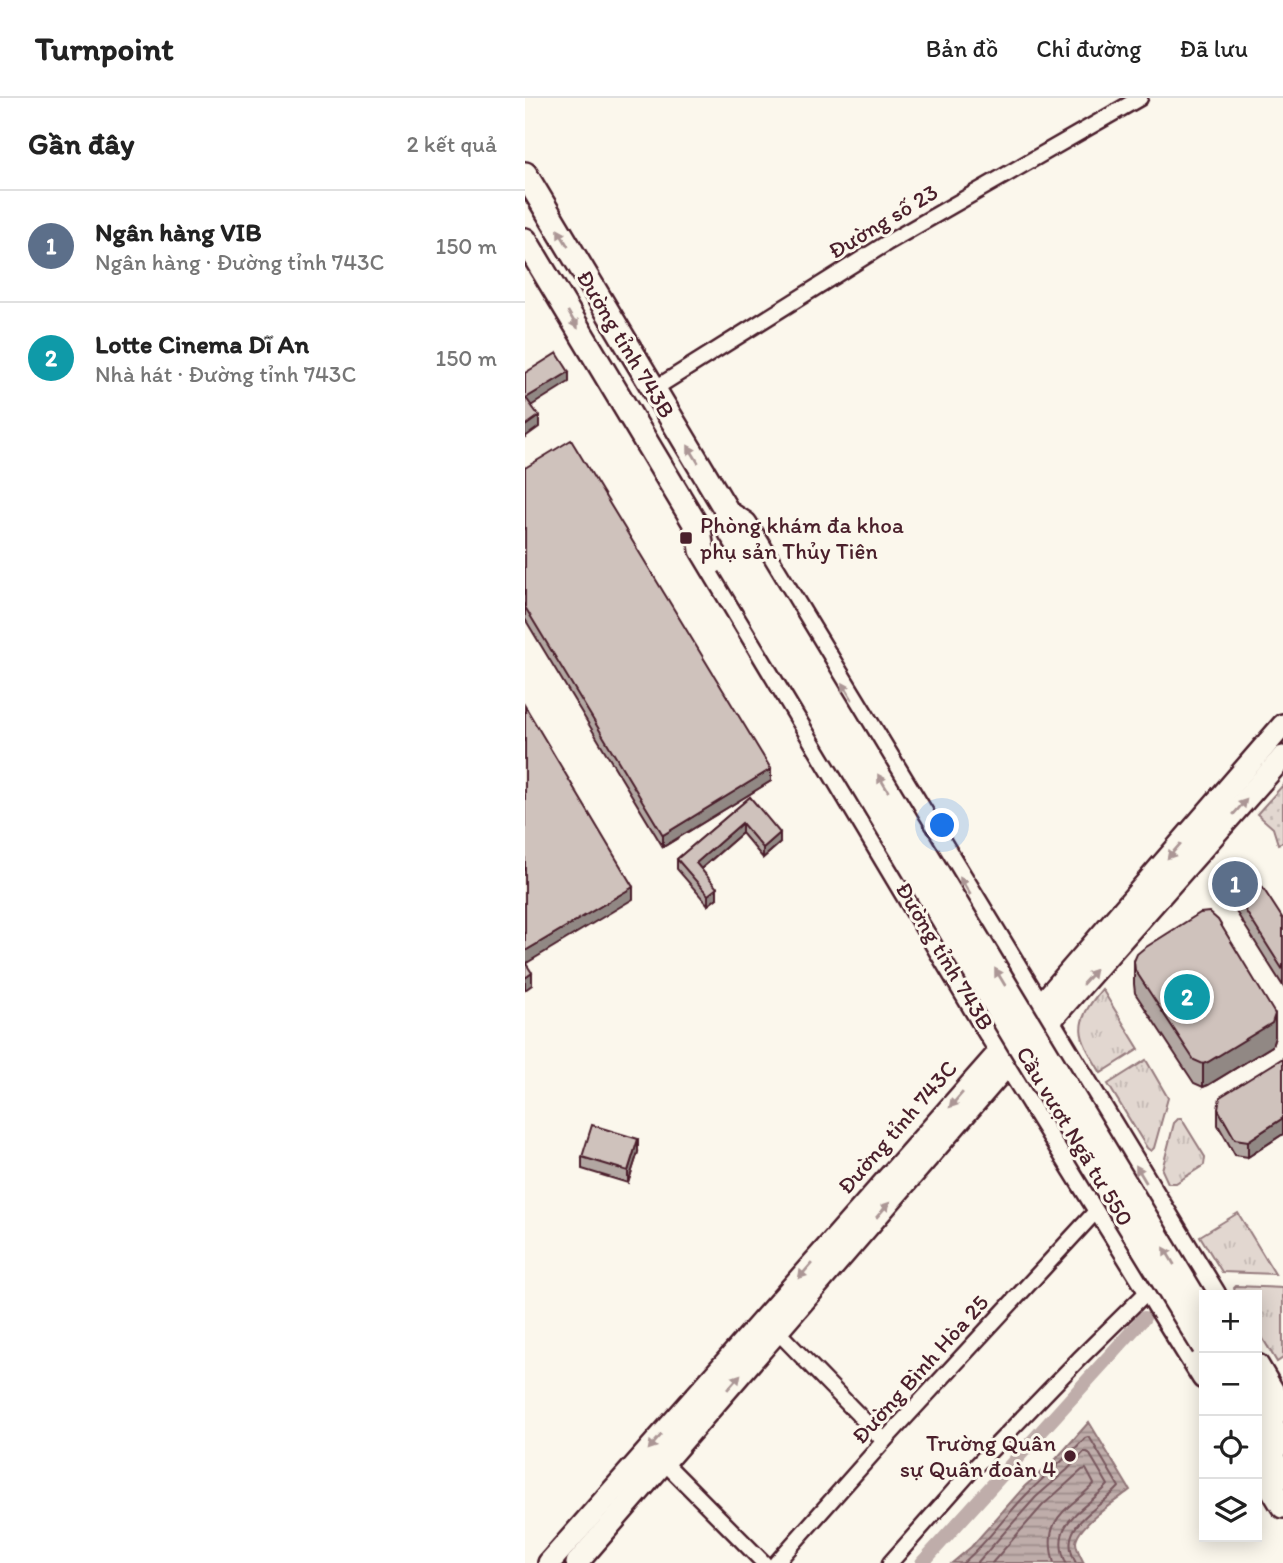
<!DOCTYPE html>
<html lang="vi">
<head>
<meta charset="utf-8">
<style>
	:root { --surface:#fff; --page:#f2f2f2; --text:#222; --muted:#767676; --line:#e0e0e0; --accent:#4a1f2b }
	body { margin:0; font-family:Itim,sans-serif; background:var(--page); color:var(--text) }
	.controls { position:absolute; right:21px; bottom:21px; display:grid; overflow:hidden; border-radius:0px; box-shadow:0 4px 18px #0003 }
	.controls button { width:63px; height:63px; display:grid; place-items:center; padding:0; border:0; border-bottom:2px solid var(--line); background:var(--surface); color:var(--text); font:35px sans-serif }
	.you { position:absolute; left:418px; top:728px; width:24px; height:24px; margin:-18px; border:5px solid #fff; border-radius:50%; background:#1a73e8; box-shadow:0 0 0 10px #1a73e833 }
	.badge { display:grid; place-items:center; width:46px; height:46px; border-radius:50%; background:var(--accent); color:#fff; font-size:23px; font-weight:700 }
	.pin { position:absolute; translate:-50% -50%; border:4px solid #fff; box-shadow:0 2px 7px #0006 }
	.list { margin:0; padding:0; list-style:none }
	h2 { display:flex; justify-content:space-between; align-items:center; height:91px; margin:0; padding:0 28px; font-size:30px }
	h2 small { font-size:23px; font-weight:400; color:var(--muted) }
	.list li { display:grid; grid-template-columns:46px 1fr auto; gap:21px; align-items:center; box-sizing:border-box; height:112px; padding:0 28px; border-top:2px solid var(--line) }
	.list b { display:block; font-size:26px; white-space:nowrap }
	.list p { margin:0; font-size:23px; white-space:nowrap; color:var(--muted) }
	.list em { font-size:23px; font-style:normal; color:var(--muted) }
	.icon { flex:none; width:38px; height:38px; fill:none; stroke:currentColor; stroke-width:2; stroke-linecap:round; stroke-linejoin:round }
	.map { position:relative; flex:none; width:758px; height:1465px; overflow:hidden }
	header { display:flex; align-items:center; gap:42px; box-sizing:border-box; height:98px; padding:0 35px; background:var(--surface); border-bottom:2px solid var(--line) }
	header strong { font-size:33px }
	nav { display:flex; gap:38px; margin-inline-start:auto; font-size:24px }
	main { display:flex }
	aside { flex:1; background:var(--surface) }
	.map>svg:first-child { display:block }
	.grass { fill:url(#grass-tufts); stroke:#967b7e; stroke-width:2 }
	.park { fill:url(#park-dots); stroke:#967b7e; stroke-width:2 }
	.water { fill:url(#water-rules); stroke:#907477; stroke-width:2 }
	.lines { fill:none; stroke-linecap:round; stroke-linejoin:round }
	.shore { stroke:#79585e; stroke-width:2 }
	.canal { stroke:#bfadaa; stroke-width:14 }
	.minor-casing { stroke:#4a1f2b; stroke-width:19 }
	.secondary-casing { stroke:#4a1f2b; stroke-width:26 }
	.primary-casing { stroke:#4a1f2b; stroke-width:28 }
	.minor { stroke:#fbf7ec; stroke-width:14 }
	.secondary { stroke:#fbf7ec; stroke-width:21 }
	.primary { stroke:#fbf7ec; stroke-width:23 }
	.primary-bridge-casing { stroke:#4a1f2b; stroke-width:28; stroke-linecap:butt }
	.primary-bridge { stroke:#fbf7ec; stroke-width:23 }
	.wall { fill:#b2a7a2; stroke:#4a1f2b; stroke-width:2 }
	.shaded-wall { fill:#918884; stroke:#4a1f2b; stroke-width:2 }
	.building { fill:#cfc2bc; stroke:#4a1f2b; stroke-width:2 }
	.oneway { fill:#ab9695 }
	.poi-dot { fill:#4a1f2b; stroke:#fbf7ec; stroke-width:2.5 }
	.labels { text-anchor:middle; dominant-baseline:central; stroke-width:6; stroke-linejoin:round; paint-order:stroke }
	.street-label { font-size:23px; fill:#4a1f2b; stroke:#fbf7ec }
	.poi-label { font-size:23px; fill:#4a1f2b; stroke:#fbf7ec; text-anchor:start }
</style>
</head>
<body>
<header>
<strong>Turnpoint</strong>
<nav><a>Bản đồ</a><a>Chỉ đường</a><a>Đã lưu</a></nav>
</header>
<main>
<aside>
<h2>Gần đây<small>2 kết quả</small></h2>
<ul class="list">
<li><span class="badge" style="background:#5c6f8a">1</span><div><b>Ngân hàng VIB</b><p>Ngân hàng · Đường tỉnh 743C</p></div><em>150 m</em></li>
<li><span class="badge" style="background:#0f9aa8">2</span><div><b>Lotte Cinema Dĩ An</b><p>Nhà hát · Đường tỉnh 743C</p></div><em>150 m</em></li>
</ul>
</aside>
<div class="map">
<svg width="758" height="1465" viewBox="0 0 758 1465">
	<defs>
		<pattern id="grass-tufts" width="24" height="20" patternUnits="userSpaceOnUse" patternTransform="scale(1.75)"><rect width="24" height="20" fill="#e2d7d0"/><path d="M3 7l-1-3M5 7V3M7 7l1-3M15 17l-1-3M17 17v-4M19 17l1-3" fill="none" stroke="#c3b8b3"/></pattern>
		<pattern id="park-dots" width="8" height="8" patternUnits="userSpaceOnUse" patternTransform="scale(1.75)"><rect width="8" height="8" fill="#e2d7d0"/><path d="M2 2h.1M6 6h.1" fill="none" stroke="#c3b8b3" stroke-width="1.8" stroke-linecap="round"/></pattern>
		<pattern id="water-rules" width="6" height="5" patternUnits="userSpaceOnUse" patternTransform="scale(1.75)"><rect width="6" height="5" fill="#bfadaa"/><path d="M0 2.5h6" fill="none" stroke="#9d8c8b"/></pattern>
	</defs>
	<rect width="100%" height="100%" fill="#fbf7ec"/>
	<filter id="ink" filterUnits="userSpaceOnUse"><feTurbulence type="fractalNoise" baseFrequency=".0143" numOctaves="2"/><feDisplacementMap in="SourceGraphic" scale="14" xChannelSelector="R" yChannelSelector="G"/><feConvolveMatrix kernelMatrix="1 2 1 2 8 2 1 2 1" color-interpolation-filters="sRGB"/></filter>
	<g filter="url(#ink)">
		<!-- grass -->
		<g class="grass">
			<path d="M 577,891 L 614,951 L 576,975 C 553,937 546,928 577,891 Z"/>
			<polygon points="621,962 643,1000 629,1050 626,1053 622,1050 583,986"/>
			<polygon points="654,1020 656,1020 680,1059 679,1067 651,1085 643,1085 637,1072 649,1025"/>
			<polygon points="713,1115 750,1176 697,1174 675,1138"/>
			<polygon points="711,1188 758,1190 758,1260 752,1264 732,1231 732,1197 711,1197 709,1190"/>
		</g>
		<!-- park -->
		<polygon class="park" points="758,687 758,744 753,746 748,730 732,716"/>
		<!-- water -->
		<path class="water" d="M 564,1324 L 605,1392 C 592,1402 553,1427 551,1444 C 551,1451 556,1459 559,1465 L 427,1465 L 446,1449 L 500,1388 L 531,1361 Z"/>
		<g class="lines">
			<!-- shore -->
			<g class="shore">
				<path d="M 438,1465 C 463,1444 481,1416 505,1393 C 524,1374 542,1360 560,1340 L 563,1339 L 565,1340 L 594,1389 C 573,1413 530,1427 551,1465"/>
				<path d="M 452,1465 L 511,1399 L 542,1372 L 559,1354 L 562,1354 L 564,1355 L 583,1387 C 560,1412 523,1424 541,1465"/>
				<path d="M 467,1465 L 518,1407 L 557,1372 L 561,1371 L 569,1386 C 542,1413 516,1420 529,1465"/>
			</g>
			<!-- canal -->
			<polyline class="canal" points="397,1465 619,1220"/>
			<!-- minor casing -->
			<g class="minor-casing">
				<g id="minor">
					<polyline points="129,291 362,145 615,0"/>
					<polyline points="253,1234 359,1343"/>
					<polyline points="139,1364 239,1465"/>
					<polyline points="251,1465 359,1343 574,1110"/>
					<polyline points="365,1465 448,1371 554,1261 625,1191"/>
				</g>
			</g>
			<!-- secondary casing -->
			<g class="secondary-casing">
				<g id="secondary">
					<polyline points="24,1465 514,909 758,627"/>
					<polyline points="52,1465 484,965 524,924 758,659"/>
				</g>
			</g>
			<!-- primary casing -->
			<g class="primary-casing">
				<g id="primary">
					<polyline points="0,76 203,415 206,435 221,458"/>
					<polyline points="0,142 174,432 177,452 462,929 679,1279"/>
					<polyline points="203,415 220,426 689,1197"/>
					<polyline points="732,1268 758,1312"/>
					<polyline points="732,1303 758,1346"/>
					<polyline points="732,1335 758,1378"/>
					<polyline points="732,1365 758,1408"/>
				</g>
			</g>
			<!-- minor -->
			<use href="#minor" class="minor"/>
			<!-- secondary -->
			<use href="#secondary" class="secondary"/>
			<!-- primary -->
			<use href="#primary" class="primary"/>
			<!-- primary-bridge casing -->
			<g class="primary-bridge-casing">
				<g id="primary-bridge">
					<polyline points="221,458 679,1216"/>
					<polyline points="205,467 495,948 679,1249"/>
				</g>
			</g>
			<!-- primary-bridge -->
			<use href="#primary-bridge" class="primary-bridge"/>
		</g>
		<!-- wall -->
		<g class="wall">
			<polygon points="0,370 246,683 138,749 0,521"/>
			<polygon points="225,699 255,745 238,760 217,735 176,771 192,800 183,807 152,771 152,761"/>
			<polygon points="703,785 758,821 758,888 703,801"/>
			<polygon points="609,863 750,939 747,948 683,987 678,989 669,985 610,895 609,886"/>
			<polygon points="758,960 758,1036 723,1059 710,1057 693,1027 693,1011"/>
			<polygon points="113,1054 103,1085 57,1071 57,1059"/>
		</g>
		<!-- shaded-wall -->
		<g class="shaded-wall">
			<polygon points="44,274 44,284 1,311 1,300"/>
			<polygon points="14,318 14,329 0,339 0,328"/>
			<polygon points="246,671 246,683 138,749 138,737"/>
			<polygon points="217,725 217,735 171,775 171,765"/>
			<polygon points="255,735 255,745 238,760 238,750"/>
			<polygon points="108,789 108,801 0,866 0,853"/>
			<polygon points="192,790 192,800 183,807 183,797"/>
			<polygon points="7,875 7,887 0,892 0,880"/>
			<polygon points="750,916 750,939 747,948 683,987 678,989 678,966"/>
			<polygon points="758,1020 758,1036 723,1059 723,1043"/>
			<polygon points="113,1041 113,1054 103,1085 103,1073"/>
		</g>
		<!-- building -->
		<g class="building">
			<polygon points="32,255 44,274 1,300 14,318 0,328 0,275"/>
			<polygon points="46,342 246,671 138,737 0,509 0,370"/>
			<polygon points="0,608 108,789 0,853"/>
			<polygon points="225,699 255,735 238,750 217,725 171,765 192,790 183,797 152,761"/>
			<polygon points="716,767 725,770 758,821 758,872 703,785 704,773"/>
			<polygon points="684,814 693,822 750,916 747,925 683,964 678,966 669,962 610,872 609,863 612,856 618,851 675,815"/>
			<polygon points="0,864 7,875 0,880"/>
			<polygon points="758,960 758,1020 723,1043 710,1041 693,1011 695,999"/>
			<polygon points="67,1027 113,1041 103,1073 57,1059"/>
		</g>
		<!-- one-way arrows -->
		<defs><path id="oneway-solid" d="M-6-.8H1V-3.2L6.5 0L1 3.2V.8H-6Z" transform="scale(1.75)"/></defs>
		<g class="oneway">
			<use href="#oneway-solid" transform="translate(38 140) rotate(-121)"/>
			<use href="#oneway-solid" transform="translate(48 222) rotate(60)"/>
			<use href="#oneway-solid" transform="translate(168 356) rotate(-121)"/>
			<use href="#oneway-solid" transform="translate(322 593) rotate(-121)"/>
			<use href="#oneway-solid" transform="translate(358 685) rotate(-121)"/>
			<use href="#oneway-solid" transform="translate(715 709) rotate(-49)"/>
			<use href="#oneway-solid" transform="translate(649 753) rotate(131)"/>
			<use href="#oneway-solid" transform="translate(440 788) rotate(-121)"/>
			<use href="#oneway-solid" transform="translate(475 879) rotate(-121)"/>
			<use href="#oneway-solid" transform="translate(564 879) rotate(-48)"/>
			<use href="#oneway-solid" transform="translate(431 1002) rotate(131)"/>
			<use href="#oneway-solid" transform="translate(616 1076) rotate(-121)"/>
			<use href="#oneway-solid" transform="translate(358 1112) rotate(-49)"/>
			<use href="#oneway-solid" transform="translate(644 1158) rotate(-121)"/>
			<use href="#oneway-solid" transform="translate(280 1173) rotate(131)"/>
			<use href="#oneway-solid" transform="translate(209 1284) rotate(-49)"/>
			<use href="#oneway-solid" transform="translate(130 1344) rotate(131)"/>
		</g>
	</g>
	<!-- markers -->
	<g class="poi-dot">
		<rect x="154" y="433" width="14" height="14" rx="3.5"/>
		<circle cx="545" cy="1358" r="7"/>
	</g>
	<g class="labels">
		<!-- street labels -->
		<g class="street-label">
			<text transform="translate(358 123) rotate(-31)">Đường số 23</text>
			<text transform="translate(101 246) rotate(59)">Đường tỉnh 743B</text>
			<text transform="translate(420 858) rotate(59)">Đường tỉnh 743B</text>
			<text transform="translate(372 1029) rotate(-49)">Đường tỉnh 743C</text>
			<text transform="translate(550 1038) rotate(59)">Cầu vượt Ngã tư 550</text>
			<text transform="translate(395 1271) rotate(-48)">Đường Bình Hòa 25</text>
		</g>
		<!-- poi labels -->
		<g class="poi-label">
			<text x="175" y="427">Phòng khám đa khoa<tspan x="175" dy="26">phụ sản Thủy Tiên</tspan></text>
			<text x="531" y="1345" text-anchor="end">Trường Quân<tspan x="531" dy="26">sự Quân đoàn 4</tspan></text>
		</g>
	</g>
</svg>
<div class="controls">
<button>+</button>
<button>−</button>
<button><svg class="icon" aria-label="locate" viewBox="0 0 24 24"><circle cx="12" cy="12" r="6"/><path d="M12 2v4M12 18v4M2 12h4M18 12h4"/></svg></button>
<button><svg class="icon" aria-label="layers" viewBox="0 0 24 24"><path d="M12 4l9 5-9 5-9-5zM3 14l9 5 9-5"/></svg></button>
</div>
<div class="you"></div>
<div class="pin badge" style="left:710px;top:786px;background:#5c6f8a">1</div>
<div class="pin badge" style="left:662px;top:899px;background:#0f9aa8">2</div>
</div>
</main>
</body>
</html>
